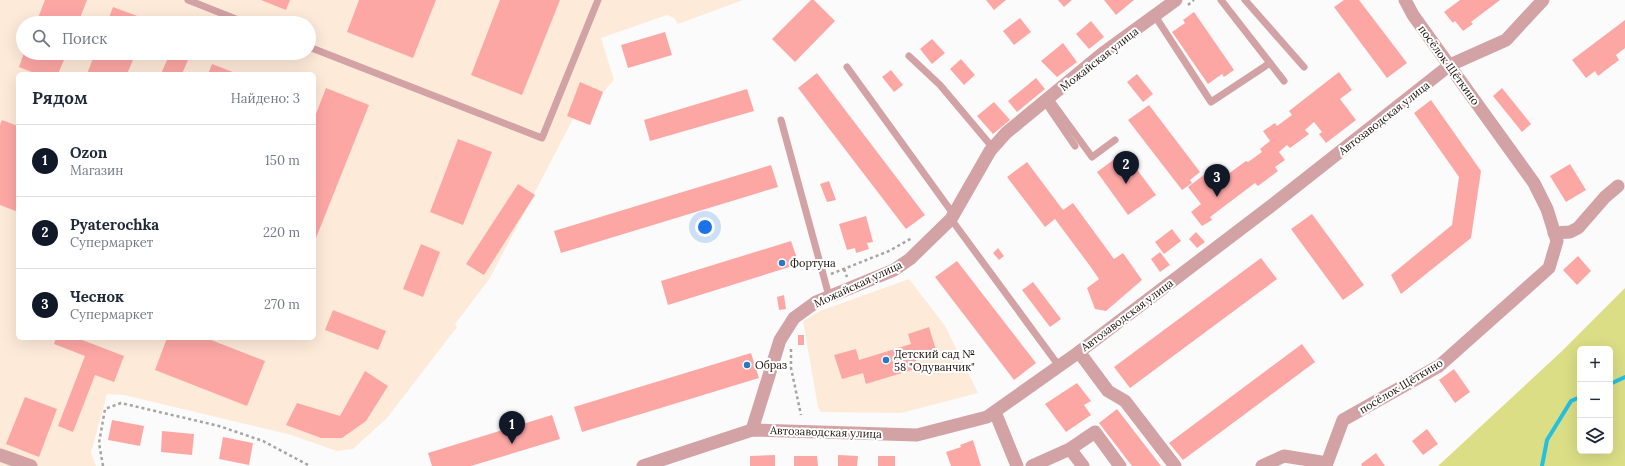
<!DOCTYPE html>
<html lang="ru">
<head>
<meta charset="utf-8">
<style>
	:root { --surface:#fff; --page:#f6f6f7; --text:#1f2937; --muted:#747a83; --line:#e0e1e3; --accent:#111827 }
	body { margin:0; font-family:Lora,serif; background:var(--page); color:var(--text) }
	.controls { position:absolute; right:12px; bottom:12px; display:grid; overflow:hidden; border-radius:6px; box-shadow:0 4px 16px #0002 }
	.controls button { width:36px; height:36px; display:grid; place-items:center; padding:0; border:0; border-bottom:1px solid var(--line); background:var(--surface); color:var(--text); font:20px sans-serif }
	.you { position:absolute; left:705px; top:227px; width:14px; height:14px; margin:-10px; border:3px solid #fff; border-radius:50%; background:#1a73e8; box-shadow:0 0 0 6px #1a73e833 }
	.badge { display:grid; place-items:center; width:26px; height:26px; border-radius:50%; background:var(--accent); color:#fff; font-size:13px; font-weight:700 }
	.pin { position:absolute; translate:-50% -33px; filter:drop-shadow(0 1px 2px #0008) }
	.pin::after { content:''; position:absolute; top:21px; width:14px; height:12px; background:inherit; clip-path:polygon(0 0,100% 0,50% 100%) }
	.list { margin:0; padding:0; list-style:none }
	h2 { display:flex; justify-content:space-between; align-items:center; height:52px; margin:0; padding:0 16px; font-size:17px }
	h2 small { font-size:13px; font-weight:400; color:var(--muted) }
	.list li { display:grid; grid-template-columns:26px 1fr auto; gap:12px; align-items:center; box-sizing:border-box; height:72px; padding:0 16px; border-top:1px solid var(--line) }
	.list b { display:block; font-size:15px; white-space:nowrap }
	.list p { margin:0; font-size:13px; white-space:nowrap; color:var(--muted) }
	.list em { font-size:13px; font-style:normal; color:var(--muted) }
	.icon { flex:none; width:22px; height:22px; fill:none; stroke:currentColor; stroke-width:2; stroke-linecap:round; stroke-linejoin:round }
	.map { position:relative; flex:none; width:1625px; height:466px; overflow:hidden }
	.search { position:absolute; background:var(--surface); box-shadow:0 4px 16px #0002; left:16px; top:16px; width:300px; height:44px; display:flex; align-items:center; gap:10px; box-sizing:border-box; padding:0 14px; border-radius:22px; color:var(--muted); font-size:15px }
	.panel { position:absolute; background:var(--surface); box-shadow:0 4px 16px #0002; left:16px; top:72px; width:300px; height:268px; border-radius:6px }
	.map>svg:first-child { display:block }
	.built { fill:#feead9; fill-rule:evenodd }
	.green { fill:#dbde85; fill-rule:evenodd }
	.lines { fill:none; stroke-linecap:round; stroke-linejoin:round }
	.stream { stroke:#23c0e1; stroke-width:4 }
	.building { fill:#fda7a5 }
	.path { stroke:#a7a4a1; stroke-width:2.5; stroke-dasharray:3 3; stroke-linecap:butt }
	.lane { stroke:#d2a2a5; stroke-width:7 }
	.street { stroke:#d2a2a5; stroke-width:13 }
	.poi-dot { fill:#2779c8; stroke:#fff; stroke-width:1.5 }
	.labels { text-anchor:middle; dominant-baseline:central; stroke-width:4; stroke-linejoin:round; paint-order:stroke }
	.street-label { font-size:11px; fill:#1c130b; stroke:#fff }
	.poi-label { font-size:11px; fill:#1c130b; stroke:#fff; text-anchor:start }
</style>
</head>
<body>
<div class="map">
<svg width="1625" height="466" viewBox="0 0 1625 466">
	<rect width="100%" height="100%" fill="#fbfbfb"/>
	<!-- built -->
	<g class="built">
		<path d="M 0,0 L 743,0 L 678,24 L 674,18 L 667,15 L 601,38 L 614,80 L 603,92 L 590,125 L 573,119 L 490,278 L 455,324 L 457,327 L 387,418 L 353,449 L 337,451 L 288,434 L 124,395 L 107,394 L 91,453 L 96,466 L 0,466 ZM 23,23 L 309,23 L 309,53 L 23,53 ZM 18,74 L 314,74 L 314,338 L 18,338 Z"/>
		<polygon points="909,279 945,326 978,393 901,413 821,412 818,407 803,321 820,311"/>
	</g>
	<!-- green -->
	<path class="green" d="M 1625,288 L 1625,466 L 1438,466 L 1562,351 ZM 1580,349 L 1610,349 L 1610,451 L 1580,451 Z"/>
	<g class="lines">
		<!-- stream -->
		<g class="stream">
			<polyline points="1610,384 1625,377"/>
			<polyline points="1542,466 1547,440 1571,401 1580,397"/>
		</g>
	</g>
	<!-- building -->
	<g class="building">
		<polygon points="45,0 87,0 78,23 36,23"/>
		<polygon points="261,0 290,0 286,10"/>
		<polygon points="359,0 436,0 413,58 347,32"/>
		<polygon points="500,0 560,0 522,95 471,75"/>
		<polygon points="811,0 814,0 835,21 795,62 772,39"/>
		<polygon points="986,0 1006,0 994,10"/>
		<polygon points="1058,0 1072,0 1064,7"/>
		<polygon points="1104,0 1134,0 1116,15"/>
		<polygon points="1344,0 1359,0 1407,63 1387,78 1334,7"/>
		<polygon points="1460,0 1500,0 1471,22 1473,24 1463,31 1455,21 1453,23 1444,12"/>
		<polygon points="113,7 148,20 147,23 107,23"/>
		<polygon points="1194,12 1234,70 1224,77 1222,74 1208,84 1172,32 1185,23 1183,20"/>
		<polygon points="1020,18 1031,32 1014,45 1003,31"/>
		<polygon points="1625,20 1625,48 1616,55 1619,60 1598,76 1595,71 1586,78 1572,60"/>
		<polygon points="1091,21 1104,37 1089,49 1076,34"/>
		<polygon points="665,32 672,55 628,68 621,45"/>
		<polygon points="932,39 945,53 932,64 920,49"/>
		<polygon points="1063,43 1077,62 1057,77 1041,61"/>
		<polygon points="24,53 67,53 58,74 37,74 19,67"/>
		<polygon points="95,53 136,53 127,74 87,74"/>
		<polygon points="170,53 191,53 182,74 161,74"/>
		<polygon points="961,59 975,75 964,85 950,69"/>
		<polygon points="212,64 238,74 208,74"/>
		<polygon points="891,70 903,85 894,92 882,77"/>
		<polygon points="1339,72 1352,90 1340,99 1356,120 1326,143 1319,134 1322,132 1314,122 1305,130 1309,134 1290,148 1287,145 1279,152 1285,160 1275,167 1278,171 1258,186 1255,183 1210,217 1212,220 1202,226 1191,212 1201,204 1188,187 1209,171 1217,182 1246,161 1248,162 1262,152 1260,149 1270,141 1263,131 1275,123 1277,126 1292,115 1289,111"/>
		<polygon points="817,73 925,215 906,229 798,88"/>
		<polygon points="1137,74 1153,94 1143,102 1127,82"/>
		<polygon points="1036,78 1045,89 1017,112 1008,101"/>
		<polygon points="580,82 603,92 590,125 567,116"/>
		<polygon points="326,88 369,105 314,243 314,119"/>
		<polygon points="1502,88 1531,124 1522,132 1493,96"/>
		<polygon points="747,89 754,111 650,141 644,120"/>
		<polygon points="1431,100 1481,171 1471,238 1401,294 1391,275 1452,225 1459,177 1414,113"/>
		<polygon points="994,102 1010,120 993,134 977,116"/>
		<polygon points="1149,105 1200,172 1190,180 1192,183 1182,190 1128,120"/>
		<polygon points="2,120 18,126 18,212 0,205 0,125"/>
		<polygon points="458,139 492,152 463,225 430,212"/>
		<polygon points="1124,152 1156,195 1128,215 1097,172"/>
		<polygon points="1027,162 1063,210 1073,203 1114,259 1123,253 1142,280 1106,311 1095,309 1087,288 1099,279 1090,266 1055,219 1045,227 1007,177"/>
		<polygon points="1570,164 1586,190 1566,202 1550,176"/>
		<polygon points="771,165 778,187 561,253 554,231"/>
		<polygon points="829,181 836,200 827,202 820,184"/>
		<polygon points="518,184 535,195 484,275 466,264"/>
		<polygon points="1312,214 1364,285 1343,300 1291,229"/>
		<polygon points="866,216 873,242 867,243 869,249 856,253 855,248 847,250 839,224"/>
		<polygon points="1172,229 1181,241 1164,254 1155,242"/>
		<polygon points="1196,232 1205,242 1197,248 1189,239"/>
		<polygon points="791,241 799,264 668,305 661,281"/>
		<polygon points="421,244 440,252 423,297 403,289"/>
		<polygon points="998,248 1004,256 999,260 993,253"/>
		<polygon points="1160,252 1170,265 1160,272 1151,259"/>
		<polygon points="1578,256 1591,271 1577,285 1563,270"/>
		<polygon points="1261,258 1277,279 1130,388 1114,367"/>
		<polygon points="957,261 1036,363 1014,380 935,277"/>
		<polygon points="1033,282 1061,319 1050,327 1022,290"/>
		<polygon points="784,295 786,309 779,310 777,297"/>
		<polygon points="333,310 386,331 378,350 325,330"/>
		<polygon points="929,327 936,350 915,357 918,368 866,384 863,373 842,379 834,355 856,349 859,360 911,344 908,334"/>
		<rect x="798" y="335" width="6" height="10"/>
		<polygon points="56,338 77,338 124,356 114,382 95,375 73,432 58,426 85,356 54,344"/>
		<polygon points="167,338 206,338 265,361 247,406 155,370"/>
		<polygon points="1302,344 1315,362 1183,460 1169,443"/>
		<polygon points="751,353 759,378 582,432 574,407"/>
		<polygon points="1454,369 1470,392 1455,403 1439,380"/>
		<polygon points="365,371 388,386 366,421 342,438 321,438 286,425 297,403 340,416"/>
		<polygon points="1077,383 1091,401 1084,405 1091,415 1066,432 1045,404"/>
		<polygon points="25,397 57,409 39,457 6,444"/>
		<polygon points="1117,409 1161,466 1132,466 1099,423"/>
		<polygon points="552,415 560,439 471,466 432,466 428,453"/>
		<polygon points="112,420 144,426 140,446 108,440"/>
		<polygon points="1427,429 1438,444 1423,455 1412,441"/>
		<polygon points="162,431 194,434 192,455 161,452"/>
		<polygon points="223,437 253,443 249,465 219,459"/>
		<polygon points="973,440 981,466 951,466 946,452 961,447 960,445"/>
		<polygon points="1376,453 1385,466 1362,466 1361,464"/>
		<polygon points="775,455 775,466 750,466 750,456"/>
		<polygon points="838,455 858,456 857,466 838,466"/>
		<polygon points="794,456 817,456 818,466 794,466"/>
		<rect x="878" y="456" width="17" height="10"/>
	</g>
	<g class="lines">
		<!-- path -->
		<g class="path">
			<polyline points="1188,5 1194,0"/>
			<polyline points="844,269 847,277"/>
			<polyline points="831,274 889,251 912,238"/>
			<polyline points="791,349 791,368 801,415"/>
			<polyline points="103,466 99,443 105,409 121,403 219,426 263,441 310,466"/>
		</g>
		<!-- lane -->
		<g class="lane">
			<polyline points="188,0 246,23"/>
			<polyline points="1221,0 1284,81"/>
			<polyline points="1245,0 1304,67"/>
			<polyline points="1155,16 1211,102 1270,63"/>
			<polyline points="309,47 542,138 598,0"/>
			<polyline points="909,56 940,85 993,148"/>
			<polyline points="847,67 954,215"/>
			<polyline points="1049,98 1092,157 1115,140"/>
			<polyline points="1049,108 1075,146"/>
			<polyline points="781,120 829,296"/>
			<polyline points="951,219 1059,366"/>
		</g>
		<!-- street -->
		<g class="street">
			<polyline points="1554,233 1570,232 1578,228 1605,197 1618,186"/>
			<polyline points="1079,352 1108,391 1125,401 1175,466"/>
			<polyline points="995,412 1017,466"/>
			<polyline points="752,430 780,340 794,318 816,302 894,270 910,259 951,219 990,151 1006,133 1103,53 1176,0"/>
			<polyline points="1070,449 1083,466"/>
			<polyline points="0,455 31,466"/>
			<polyline points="643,466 752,430 917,435 987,417 1079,352 1271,206 1450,65 1506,40 1543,0"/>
			<polyline points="1032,466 1070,449 1095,432 1120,466"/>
			<polyline points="1262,466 1284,456 1327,463 1343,420 1439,366 1549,268 1557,241 1547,209 1534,183 1413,15 1405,0"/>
		</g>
	</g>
	<!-- markers -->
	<g class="poi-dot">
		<circle cx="782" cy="263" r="4"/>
		<circle cx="886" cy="360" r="4"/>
		<circle cx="747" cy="365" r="4"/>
	</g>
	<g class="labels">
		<!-- street labels -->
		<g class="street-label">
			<text transform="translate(1099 59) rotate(-38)">Можайская улица</text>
			<text transform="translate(1449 65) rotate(54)">посёлок Щёткино</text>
			<text transform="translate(1384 118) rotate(-38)">Автозаводская улица</text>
			<text transform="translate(858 284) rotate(-25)">Можайская улица</text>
			<text transform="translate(1127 315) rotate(-37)">Автозаводская улица</text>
			<text transform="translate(1401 386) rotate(-31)">посёлок Щёткино</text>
			<text transform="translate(826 432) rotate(2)">Автозаводская улица</text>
		</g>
		<!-- poi labels -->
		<g class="poi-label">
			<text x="790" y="263">Фортуна</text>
			<text x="894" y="354">Детский сад №<tspan x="894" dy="13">58 "Одуванчик"</tspan></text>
			<text x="755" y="365">Образ</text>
		</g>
	</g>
</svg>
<div class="controls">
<button>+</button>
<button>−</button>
<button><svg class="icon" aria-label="layers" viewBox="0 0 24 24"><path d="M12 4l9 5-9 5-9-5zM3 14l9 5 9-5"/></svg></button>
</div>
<div class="you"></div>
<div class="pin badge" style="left:512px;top:444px">1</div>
<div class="pin badge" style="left:1126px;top:184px">2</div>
<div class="pin badge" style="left:1217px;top:197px">3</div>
<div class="search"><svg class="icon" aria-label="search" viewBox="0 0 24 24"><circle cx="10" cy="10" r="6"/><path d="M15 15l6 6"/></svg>Поиск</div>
<section class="panel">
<h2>Рядом<small>Найдено: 3</small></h2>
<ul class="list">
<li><span class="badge">1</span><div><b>Ozon</b><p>Магазин</p></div><em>150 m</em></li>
<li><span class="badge">2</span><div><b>Pyaterochka</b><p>Супермаркет</p></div><em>220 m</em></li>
<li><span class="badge">3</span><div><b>Чеснок</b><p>Супермаркет</p></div><em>270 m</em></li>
</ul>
</section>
</div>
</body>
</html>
